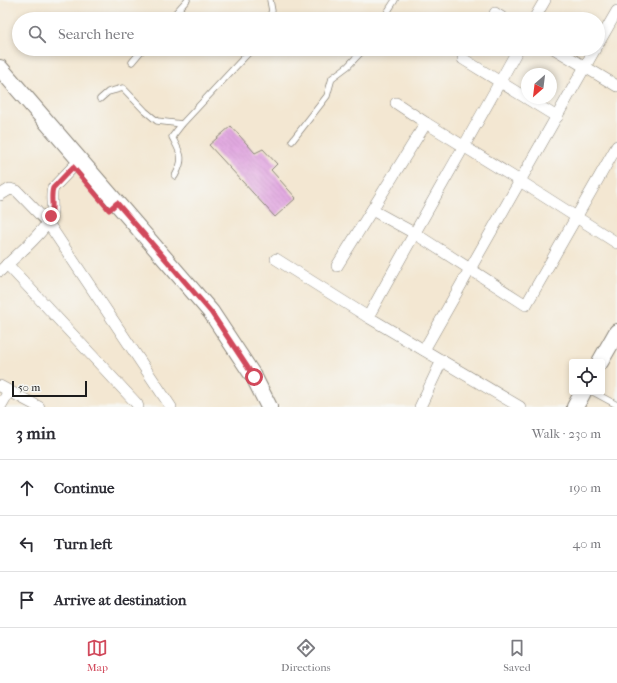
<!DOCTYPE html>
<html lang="en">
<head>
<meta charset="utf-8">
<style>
	:root { --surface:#fff; --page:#f7f7f7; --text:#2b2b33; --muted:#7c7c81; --line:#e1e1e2; --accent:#d1495b }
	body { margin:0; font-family:"IM FELL French Canon",serif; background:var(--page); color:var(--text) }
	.controls { position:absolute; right:12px; bottom:12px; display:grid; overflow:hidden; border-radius:4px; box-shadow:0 2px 6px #0003 }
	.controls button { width:36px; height:36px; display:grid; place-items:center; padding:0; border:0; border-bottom:1px solid var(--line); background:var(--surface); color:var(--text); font:20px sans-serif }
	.compass { position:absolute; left:521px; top:68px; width:36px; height:36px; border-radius:50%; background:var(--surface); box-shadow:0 2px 6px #0003; rotate:208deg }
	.scale { position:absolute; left:12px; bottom:10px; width:75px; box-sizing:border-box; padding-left:4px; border:2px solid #1c1c1c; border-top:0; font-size:11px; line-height:14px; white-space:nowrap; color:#1c1c1c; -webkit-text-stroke:3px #f6f6f2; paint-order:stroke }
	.stop { position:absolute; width:12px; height:12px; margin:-9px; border:3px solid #d1495b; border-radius:50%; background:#fff }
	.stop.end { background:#d1495b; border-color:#fff; box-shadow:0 1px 4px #0008 }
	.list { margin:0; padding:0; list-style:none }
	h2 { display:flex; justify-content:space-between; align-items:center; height:52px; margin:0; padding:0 16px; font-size:17px }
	h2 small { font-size:13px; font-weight:400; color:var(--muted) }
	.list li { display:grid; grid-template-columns:26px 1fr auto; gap:12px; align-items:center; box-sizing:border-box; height:56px; padding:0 16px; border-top:1px solid var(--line) }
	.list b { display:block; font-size:15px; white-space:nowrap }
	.list em { font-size:13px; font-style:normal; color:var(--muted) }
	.icon { flex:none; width:22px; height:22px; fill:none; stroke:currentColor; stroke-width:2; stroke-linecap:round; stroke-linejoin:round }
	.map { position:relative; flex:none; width:617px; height:407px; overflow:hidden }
	.search { position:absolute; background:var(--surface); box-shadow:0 2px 6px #0003; left:12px; right:12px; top:12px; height:44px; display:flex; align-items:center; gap:10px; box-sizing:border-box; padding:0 14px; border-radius:22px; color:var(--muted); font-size:15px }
	.sheet { height:220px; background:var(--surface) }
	nav { display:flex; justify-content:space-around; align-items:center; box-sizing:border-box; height:56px; border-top:1px solid var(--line); background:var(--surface); font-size:11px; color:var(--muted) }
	nav a { display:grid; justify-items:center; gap:2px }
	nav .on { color:var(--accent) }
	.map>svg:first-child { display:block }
	.building { fill:url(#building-back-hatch) }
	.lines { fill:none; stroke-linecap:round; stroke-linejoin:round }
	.lane-casing { stroke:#888277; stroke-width:7 }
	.street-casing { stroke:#888277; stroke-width:12 }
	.secondary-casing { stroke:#888277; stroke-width:18 }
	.lane { stroke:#fff; stroke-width:5.5 }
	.street { stroke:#fff; stroke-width:11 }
	.secondary { stroke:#fff; stroke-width:16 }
	.route { stroke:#d1495b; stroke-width:5 }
</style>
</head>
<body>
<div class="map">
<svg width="617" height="407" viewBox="0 0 617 407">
	<defs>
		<pattern id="building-back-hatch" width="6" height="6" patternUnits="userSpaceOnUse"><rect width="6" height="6" fill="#e2a9e1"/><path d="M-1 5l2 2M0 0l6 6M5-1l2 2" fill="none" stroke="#c191c0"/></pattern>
	</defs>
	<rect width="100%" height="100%" fill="#f6f6f2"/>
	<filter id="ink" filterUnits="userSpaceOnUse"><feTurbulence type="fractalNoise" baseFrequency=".025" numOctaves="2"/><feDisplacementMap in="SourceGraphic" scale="8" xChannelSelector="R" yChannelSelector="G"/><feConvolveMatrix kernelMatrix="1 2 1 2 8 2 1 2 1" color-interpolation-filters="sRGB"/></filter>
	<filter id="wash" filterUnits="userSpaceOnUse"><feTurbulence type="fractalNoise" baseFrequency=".012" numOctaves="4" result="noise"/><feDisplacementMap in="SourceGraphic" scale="16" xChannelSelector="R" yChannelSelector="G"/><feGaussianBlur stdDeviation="0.9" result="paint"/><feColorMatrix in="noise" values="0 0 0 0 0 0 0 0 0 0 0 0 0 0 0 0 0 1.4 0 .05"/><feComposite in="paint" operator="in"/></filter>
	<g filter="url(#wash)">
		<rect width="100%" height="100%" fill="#f3e7d2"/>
		<g id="blocks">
			<!-- building -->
			<polygon class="building" points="231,126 255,153 263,149 277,164 271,170 296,198 275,217 209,145"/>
		</g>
	</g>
	<g filter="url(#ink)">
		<use href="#blocks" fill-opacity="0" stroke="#888277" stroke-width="1"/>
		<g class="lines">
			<!-- lane casing -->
			<g class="lane-casing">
				<g id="lane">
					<polyline points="170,19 187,0"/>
					<polyline points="268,19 272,11 270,0"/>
					<polyline points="383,19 395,0"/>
					<polyline points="132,62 143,49"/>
					<polyline points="100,99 108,92 123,88 145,111 157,121 182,124"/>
					<polyline points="292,141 327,96 332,78 348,66 364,49"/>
					<path d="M 175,176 C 185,158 181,154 172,137 L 182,124 L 252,49"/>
					<polyline points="593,392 617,405"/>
				</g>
			</g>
			<!-- street casing -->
			<g class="street-casing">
				<g id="street">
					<polyline points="495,13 504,19"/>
					<polyline points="534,19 545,0"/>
					<polyline points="598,44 617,11"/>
					<polyline points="555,49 617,86"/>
					<polyline points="463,59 557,117"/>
					<polyline points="396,103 426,123 520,181 617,243"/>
					<polyline points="0,195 10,189 17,191 48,223 171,407"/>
					<polyline points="372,210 414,233 526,305 617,146"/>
					<polyline points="276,259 368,317 520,407"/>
					<polyline points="7,264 137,404 138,407"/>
					<polyline points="337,266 426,123"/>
					<path d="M 0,271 C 13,259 46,231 51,216 C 54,207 50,196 53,188 L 73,167"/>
					<path d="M 368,317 C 417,227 469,139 518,49"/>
					<polyline points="424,350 595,49"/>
					<polyline points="0,386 39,407"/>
					<polyline points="0,407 9,391"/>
					<polyline points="420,407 442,360"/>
				</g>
			</g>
			<!-- secondary casing -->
			<g class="secondary-casing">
				<g id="secondary">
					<polyline points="0,68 211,312 254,377 269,407"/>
					<polyline points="600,362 617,332"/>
					<polyline points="575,407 583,392"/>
				</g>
			</g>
			<!-- lane -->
			<use href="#lane" class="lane"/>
			<!-- street -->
			<use href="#street" class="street"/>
			<!-- secondary -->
			<use href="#secondary" class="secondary"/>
		</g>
	</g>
	<g class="lines" filter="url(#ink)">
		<!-- route -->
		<path class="route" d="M 51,216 C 54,207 50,196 53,188 L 73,167 L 109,210 L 117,203 L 211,312 L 254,377"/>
	</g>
</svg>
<div class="controls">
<button><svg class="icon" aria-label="locate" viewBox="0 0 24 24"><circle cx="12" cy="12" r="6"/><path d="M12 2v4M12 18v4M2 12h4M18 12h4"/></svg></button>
</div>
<svg class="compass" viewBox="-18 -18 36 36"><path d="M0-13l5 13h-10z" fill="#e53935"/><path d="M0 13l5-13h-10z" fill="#7c7c81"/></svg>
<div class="scale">50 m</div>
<div class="stop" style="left:254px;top:377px"></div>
<div class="stop end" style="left:51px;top:216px"></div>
<div class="search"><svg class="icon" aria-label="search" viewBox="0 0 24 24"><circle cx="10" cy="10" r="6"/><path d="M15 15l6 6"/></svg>Search here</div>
</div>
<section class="sheet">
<h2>3 min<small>Walk · 230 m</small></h2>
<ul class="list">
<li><svg class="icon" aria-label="ahead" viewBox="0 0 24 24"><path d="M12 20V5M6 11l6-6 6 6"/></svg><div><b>Continue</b></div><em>190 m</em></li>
<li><svg class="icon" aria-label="left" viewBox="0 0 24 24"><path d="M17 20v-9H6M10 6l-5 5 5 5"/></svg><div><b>Turn left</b></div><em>40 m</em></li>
<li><svg class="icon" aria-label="arrive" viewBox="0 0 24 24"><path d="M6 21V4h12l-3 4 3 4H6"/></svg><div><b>Arrive at destination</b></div></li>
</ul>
</section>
<nav>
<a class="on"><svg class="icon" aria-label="map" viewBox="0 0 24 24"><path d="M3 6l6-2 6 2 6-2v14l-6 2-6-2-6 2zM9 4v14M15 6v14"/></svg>Map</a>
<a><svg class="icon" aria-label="directions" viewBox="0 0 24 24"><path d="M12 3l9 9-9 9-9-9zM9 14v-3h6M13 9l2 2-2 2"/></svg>Directions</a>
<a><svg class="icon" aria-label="saved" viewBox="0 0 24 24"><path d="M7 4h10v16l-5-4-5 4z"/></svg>Saved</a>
</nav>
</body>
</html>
